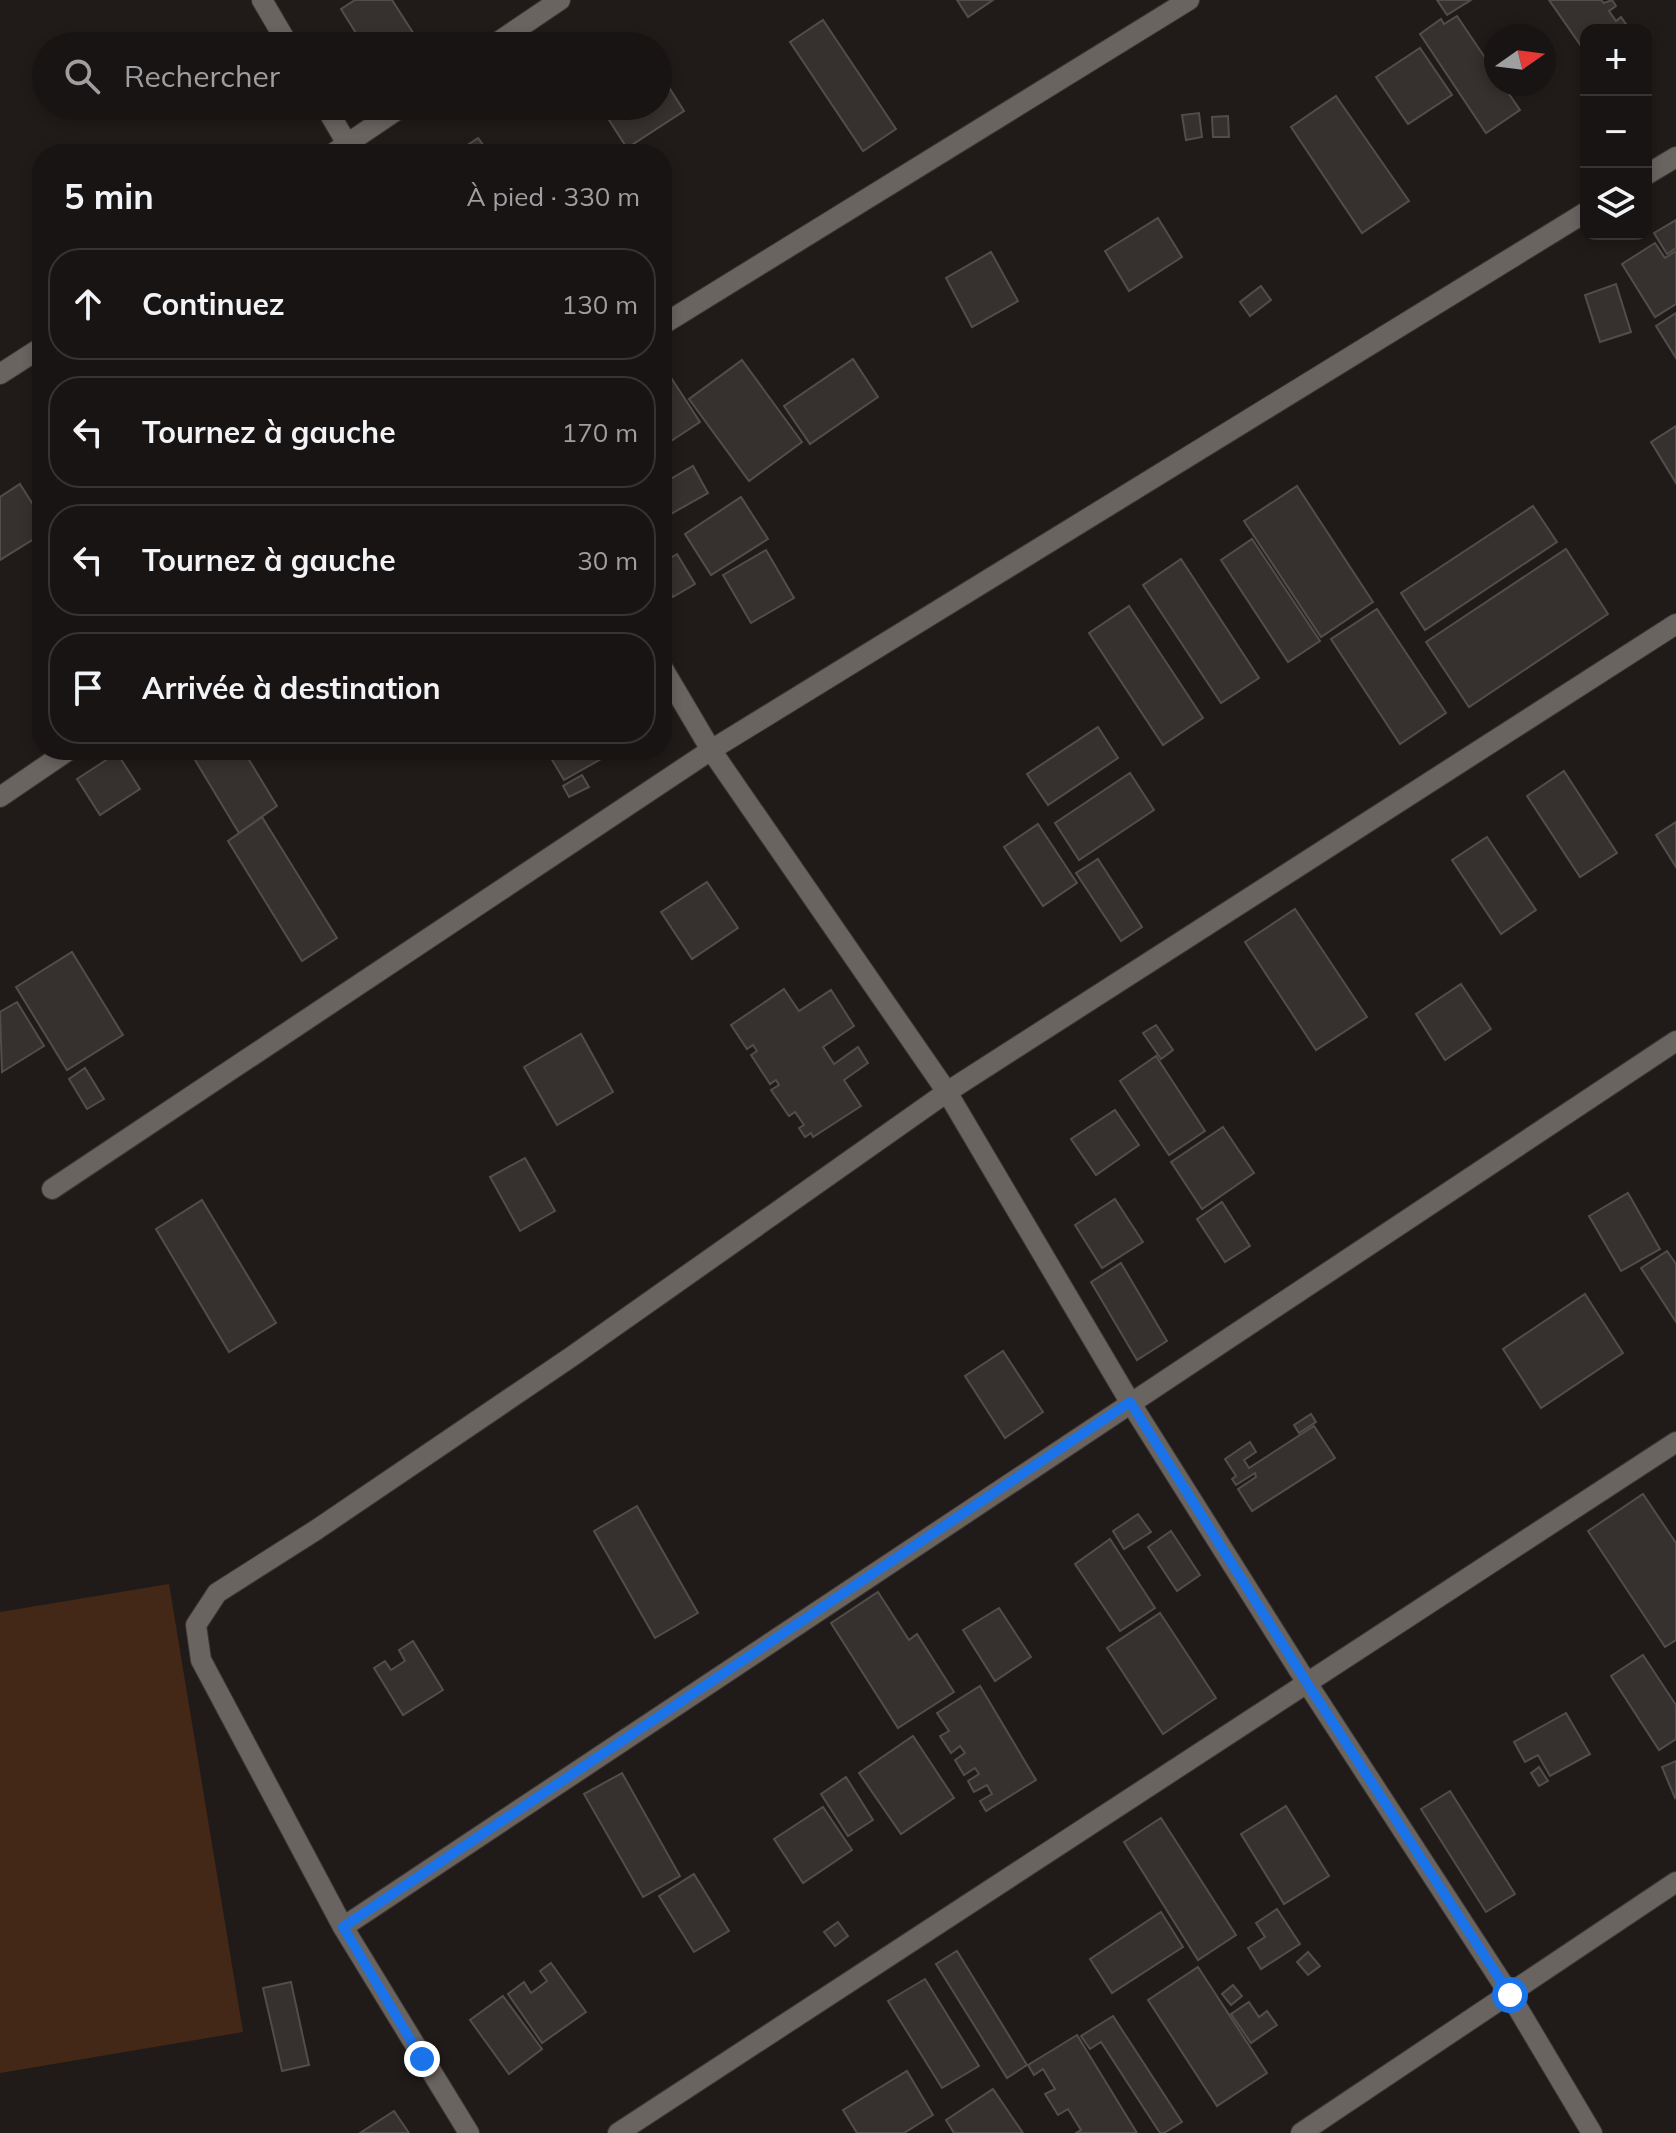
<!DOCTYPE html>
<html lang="fr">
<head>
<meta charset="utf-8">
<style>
	:root { --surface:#181413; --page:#252121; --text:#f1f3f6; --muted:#9f9ea0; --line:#363333 }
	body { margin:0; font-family:Mulish,sans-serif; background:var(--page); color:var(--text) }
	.controls { position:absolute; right:24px; top:24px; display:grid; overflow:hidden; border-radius:16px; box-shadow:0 4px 12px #0003 }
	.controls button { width:72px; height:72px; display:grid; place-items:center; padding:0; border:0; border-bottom:2px solid var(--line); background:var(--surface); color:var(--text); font:40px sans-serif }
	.compass { position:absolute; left:1484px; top:24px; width:72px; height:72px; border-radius:50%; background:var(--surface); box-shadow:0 4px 12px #0003; rotate:76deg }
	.stop { position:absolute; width:24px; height:24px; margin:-18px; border:6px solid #1a73e8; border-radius:50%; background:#fff }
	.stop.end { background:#1a73e8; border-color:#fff; box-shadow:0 2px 8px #0008 }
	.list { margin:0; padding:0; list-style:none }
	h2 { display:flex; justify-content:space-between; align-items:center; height:104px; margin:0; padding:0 32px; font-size:34px }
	h2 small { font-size:26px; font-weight:400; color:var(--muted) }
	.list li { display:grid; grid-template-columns:52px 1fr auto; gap:24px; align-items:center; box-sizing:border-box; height:112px; margin:0 16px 16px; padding:0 16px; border:2px solid var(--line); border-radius:32px }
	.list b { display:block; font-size:30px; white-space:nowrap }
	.list em { font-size:26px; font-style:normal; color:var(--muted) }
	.icon { flex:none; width:44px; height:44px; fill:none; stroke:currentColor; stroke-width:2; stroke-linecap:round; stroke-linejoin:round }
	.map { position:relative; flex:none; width:1676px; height:2133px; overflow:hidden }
	.search { position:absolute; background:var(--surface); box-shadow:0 4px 12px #0003; left:32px; top:32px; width:640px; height:88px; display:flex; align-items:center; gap:20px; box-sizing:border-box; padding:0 28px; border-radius:44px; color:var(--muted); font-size:30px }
	.panel { position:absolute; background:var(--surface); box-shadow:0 4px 12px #0003; left:32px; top:144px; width:640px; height:616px; border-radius:32px }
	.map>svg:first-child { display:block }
	.green { fill:#442817 }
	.building { fill:#36312f; stroke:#524d4a; stroke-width:2 }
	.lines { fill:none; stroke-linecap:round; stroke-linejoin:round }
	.minor-casing { stroke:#3a3736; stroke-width:22 }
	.minor { stroke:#6a6461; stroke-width:20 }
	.route { stroke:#1a73e8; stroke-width:10 }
</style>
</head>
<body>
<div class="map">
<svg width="1676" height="2133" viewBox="0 0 1676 2133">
	<rect width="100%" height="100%" fill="#201b19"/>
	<!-- green -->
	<polygon class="green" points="169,1584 243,2032 0,2073 0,1612"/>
	<!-- building -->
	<g class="building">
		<polygon points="355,0 392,0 419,42 413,46 364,46 341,9"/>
		<polygon points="957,0 993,0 968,17"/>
		<polygon points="1437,0 1471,0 1447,15"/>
		<polygon points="1549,0 1601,0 1604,3 1612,0 1616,6 1609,11 1616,21 1621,17 1630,30 1586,30 1586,53"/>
		<polygon points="1457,16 1496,74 1496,84 1502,84 1520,110 1486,133 1420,34 1441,19 1444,24"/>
		<polygon points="823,20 896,129 863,151 790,42"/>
		<polygon points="1420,48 1452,95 1408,124 1376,77"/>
		<polygon points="658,70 684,111 627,148 600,106 658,106"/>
		<polygon points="1336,96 1409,201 1362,233 1291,127"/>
		<polygon points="1199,113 1202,137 1186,140 1182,115"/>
		<polygon points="1228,116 1229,137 1213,137 1212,117"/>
		<polygon points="478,138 490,154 454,154"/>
		<polygon points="1158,218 1182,257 1129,291 1105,251"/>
		<polygon points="1676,220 1676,248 1667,254 1654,233"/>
		<polygon points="1655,243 1665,258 1676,251 1676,304 1655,317 1622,264"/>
		<polygon points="991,252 1018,301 972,327 946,278"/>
		<polygon points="1616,284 1631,332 1600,342 1585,295"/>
		<polygon points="1261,286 1271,300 1250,316 1240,302"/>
		<polygon points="1676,313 1676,358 1656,326"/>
		<polygon points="853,359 878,397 810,444 784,406"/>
		<polygon points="742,360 802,442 749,481 689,399"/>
		<polygon points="664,367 700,422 662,447 662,368"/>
		<polygon points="1676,426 1676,483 1651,442"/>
		<polygon points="693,466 708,493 662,519 662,484"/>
		<polygon points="20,484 42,519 42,534 0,560 0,497"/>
		<polygon points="1297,486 1373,602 1321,637 1244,521"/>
		<polygon points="741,497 768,539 711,575 685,534"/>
		<polygon points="1533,506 1557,542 1425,630 1401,593"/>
		<polygon points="1252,539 1320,641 1288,662 1221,560"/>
		<polygon points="1566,549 1608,614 1469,707 1426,642"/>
		<polygon points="766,550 794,598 751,623 723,575"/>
		<polygon points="677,554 695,584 673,597 662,578 662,563"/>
		<polygon points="1181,559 1259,678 1221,703 1143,585"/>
		<polygon points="1129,606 1203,718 1163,745 1089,633"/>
		<polygon points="1377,609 1446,713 1400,744 1331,639"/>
		<polygon points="1098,727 1118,758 1048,805 1027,774"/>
		<polygon points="189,750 243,750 277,806 239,833"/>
		<polygon points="565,750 617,750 564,780 551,758"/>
		<polygon points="117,753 140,789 100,815 77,779"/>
		<polygon points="1564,771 1617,853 1580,877 1527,796"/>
		<polygon points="1130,773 1154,810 1079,860 1055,823"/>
		<polygon points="582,775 589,787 569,797 563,786"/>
		<polygon points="262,817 337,938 302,961 228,841"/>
		<polygon points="1676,822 1676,867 1656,835"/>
		<polygon points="1038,824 1077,883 1043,906 1004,847"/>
		<polygon points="1487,837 1536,910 1501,934 1452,860"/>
		<polygon points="1098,859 1142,927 1121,941 1076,873"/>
		<polygon points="707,882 738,928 692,959 661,912"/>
		<polygon points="1295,909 1367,1017 1316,1050 1245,942"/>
		<polygon points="72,952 123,1035 67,1070 16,987"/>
		<polygon points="1461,984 1491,1029 1445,1060 1416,1014"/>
		<polygon points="784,989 799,1011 831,990 854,1026 823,1047 834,1064 858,1047 868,1063 844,1080 861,1106 813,1137 811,1133 805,1137 799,1128 804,1125 795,1112 789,1116 771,1090 779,1085 776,1080 770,1084 751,1055 757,1051 753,1045 747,1049 731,1025"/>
		<polygon points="17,1002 44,1046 2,1072 0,1012"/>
		<polygon points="1156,1025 1173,1050 1161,1059 1143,1033"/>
		<polygon points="581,1034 613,1092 557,1125 524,1067"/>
		<polygon points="1156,1056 1205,1131 1169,1155 1120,1081"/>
		<polygon points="85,1068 104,1099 87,1109 69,1079"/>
		<polygon points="1115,1110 1139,1145 1096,1175 1071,1139"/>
		<polygon points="1223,1127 1254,1173 1202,1209 1171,1162"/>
		<polygon points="525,1158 555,1211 520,1231 490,1177"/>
		<polygon points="1628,1193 1660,1249 1621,1271 1589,1216"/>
		<polygon points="1115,1199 1143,1242 1102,1268 1075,1225"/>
		<polygon points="202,1200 276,1323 229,1352 156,1229"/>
		<polygon points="1222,1202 1250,1246 1225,1262 1197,1219"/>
		<polygon points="1667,1251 1676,1264 1676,1322 1641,1268"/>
		<polygon points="1121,1263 1167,1341 1137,1360 1091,1282"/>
		<polygon points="1585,1294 1623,1353 1541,1408 1503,1349"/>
		<polygon points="1003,1351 1043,1412 1005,1438 965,1376"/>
		<polygon points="1311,1414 1316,1422 1299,1433 1294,1425"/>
		<polygon points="1314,1426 1335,1458 1252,1511 1238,1489 1256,1477 1255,1473 1236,1485 1232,1479 1236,1476 1225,1459 1250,1442 1256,1452 1244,1460 1249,1468"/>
		<polygon points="1643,1494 1676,1543 1676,1640 1665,1647 1588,1531"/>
		<polygon points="637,1506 698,1613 655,1638 594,1531"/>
		<polygon points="1138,1514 1151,1532 1124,1549 1113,1531"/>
		<polygon points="1171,1531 1200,1575 1177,1591 1148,1547"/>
		<polygon points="1110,1539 1155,1608 1120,1631 1075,1564"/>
		<polygon points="878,1592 909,1640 917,1634 954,1692 898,1728 831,1623"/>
		<polygon points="999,1608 1031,1657 995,1681 963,1630"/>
		<polygon points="1160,1613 1216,1698 1163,1734 1107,1648"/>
		<polygon points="413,1641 443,1690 403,1715 374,1668 385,1661 391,1670 405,1661 399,1650"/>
		<polygon points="1643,1655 1676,1705 1676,1739 1659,1750 1611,1676"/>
		<polygon points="980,1686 1036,1780 986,1811 980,1801 992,1794 987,1785 974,1792 968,1781 979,1774 975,1768 964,1775 955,1760 965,1753 960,1746 951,1753 940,1736 949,1731 937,1713"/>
		<polygon points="1566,1713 1590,1754 1550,1776 1538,1755 1525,1762 1514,1742"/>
		<polygon points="913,1736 954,1798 901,1834 859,1773"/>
		<polygon points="1676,1761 1676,1797 1675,1798 1662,1767"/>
		<polygon points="1539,1767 1548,1781 1539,1786 1531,1773"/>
		<polygon points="622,1773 680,1876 643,1897 584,1794"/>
		<polygon points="846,1777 873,1820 848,1836 821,1794"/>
		<polygon points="1450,1791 1515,1894 1486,1912 1421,1809"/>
		<polygon points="1286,1806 1329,1876 1284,1904 1241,1834"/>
		<polygon points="823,1807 852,1850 803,1883 774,1839"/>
		<polygon points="1161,1818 1236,1935 1198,1960 1124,1842"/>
		<polygon points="694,1874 729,1931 694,1952 659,1896"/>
		<polygon points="1277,1909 1300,1944 1261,1969 1248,1948 1265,1937 1256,1923"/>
		<polygon points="1161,1912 1183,1947 1112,1993 1090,1959"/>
		<polygon points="838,1922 848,1936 835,1946 824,1932"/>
		<polygon points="957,1951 1027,2065 1007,2078 936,1964"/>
		<polygon points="1308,1952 1320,1966 1308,1975 1297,1962"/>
		<polygon points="551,1963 586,2012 542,2043 508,1994 524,1982 531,1993 547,1981 540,1971"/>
		<polygon points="1198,1967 1267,2073 1217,2106 1148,2000"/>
		<polygon points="925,1979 979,2066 942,2088 888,2001"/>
		<polygon points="291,1982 309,2065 282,2071 263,1988"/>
		<polygon points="1233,1985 1242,1996 1231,2005 1222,1994"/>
		<polygon points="503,1996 542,2049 509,2074 470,2020"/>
		<polygon points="1249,2002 1259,2017 1267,2011 1277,2025 1251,2043 1231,2014"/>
		<polygon points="1113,2016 1182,2122 1164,2133 1160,2133 1101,2042 1090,2049 1081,2036"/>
		<polygon points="1077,2035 1137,2133 1076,2133 1081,2130 1068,2109 1058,2115 1045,2094 1055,2089 1043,2069 1034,2075 1028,2065"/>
		<polygon points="907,2071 933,2115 904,2133 857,2133 843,2110"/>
		<polygon points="993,2089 1023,2133 954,2133 946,2120"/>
		<polygon points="394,2111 409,2133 360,2133"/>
	</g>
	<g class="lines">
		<!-- minor casing -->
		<g class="minor-casing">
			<g id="minor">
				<polyline points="262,0 289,46"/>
				<polyline points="492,46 560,0"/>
				<polyline points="325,106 353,154"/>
				<polyline points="332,154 403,106"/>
				<polyline points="1646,175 1676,157"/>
				<polyline points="662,325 1189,0"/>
				<polyline points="0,374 42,347"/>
				<polyline points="662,667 711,750 947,1092 1130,1402 1307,1683 1510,1995 1592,2133"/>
				<polyline points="0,797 69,750"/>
				<polyline points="52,1189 711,750 1586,212"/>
				<polyline points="343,1927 1676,1041"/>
				<polyline points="469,2133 343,1927 201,1660 196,1625 217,1593 316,1530 571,1357 947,1092 1676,624"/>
				<polyline points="618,2133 1676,1442"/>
				<polyline points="1301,2133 1676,1882"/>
			</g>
		</g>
		<!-- minor -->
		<use href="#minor" class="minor"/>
	</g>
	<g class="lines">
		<!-- route -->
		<polyline class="route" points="422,2059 343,1927 1130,1402 1307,1683 1510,1995"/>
	</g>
</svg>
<div class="controls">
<button>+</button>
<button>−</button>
<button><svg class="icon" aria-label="layers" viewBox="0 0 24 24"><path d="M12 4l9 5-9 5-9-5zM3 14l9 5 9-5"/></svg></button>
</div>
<svg class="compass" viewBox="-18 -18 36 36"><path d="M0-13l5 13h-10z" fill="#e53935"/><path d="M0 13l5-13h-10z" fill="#9f9ea0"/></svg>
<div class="stop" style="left:1510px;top:1995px"></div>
<div class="stop end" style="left:422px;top:2059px"></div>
<div class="search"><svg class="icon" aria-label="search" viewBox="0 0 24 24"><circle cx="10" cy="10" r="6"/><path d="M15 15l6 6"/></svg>Rechercher</div>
<section class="panel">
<h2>5 min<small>À pied · 330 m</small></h2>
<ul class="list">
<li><svg class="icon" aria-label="ahead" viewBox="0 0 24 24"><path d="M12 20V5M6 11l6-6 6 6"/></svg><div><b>Continuez</b></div><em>130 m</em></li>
<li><svg class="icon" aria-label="left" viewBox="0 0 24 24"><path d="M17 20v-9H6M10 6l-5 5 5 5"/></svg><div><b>Tournez à gauche</b></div><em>170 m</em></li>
<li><svg class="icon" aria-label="left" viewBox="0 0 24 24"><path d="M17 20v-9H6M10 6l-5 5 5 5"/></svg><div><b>Tournez à gauche</b></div><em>30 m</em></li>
<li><svg class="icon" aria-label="arrive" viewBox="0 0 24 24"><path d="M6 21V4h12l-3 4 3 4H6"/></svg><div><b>Arrivée à destination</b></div></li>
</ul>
</section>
</div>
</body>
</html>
